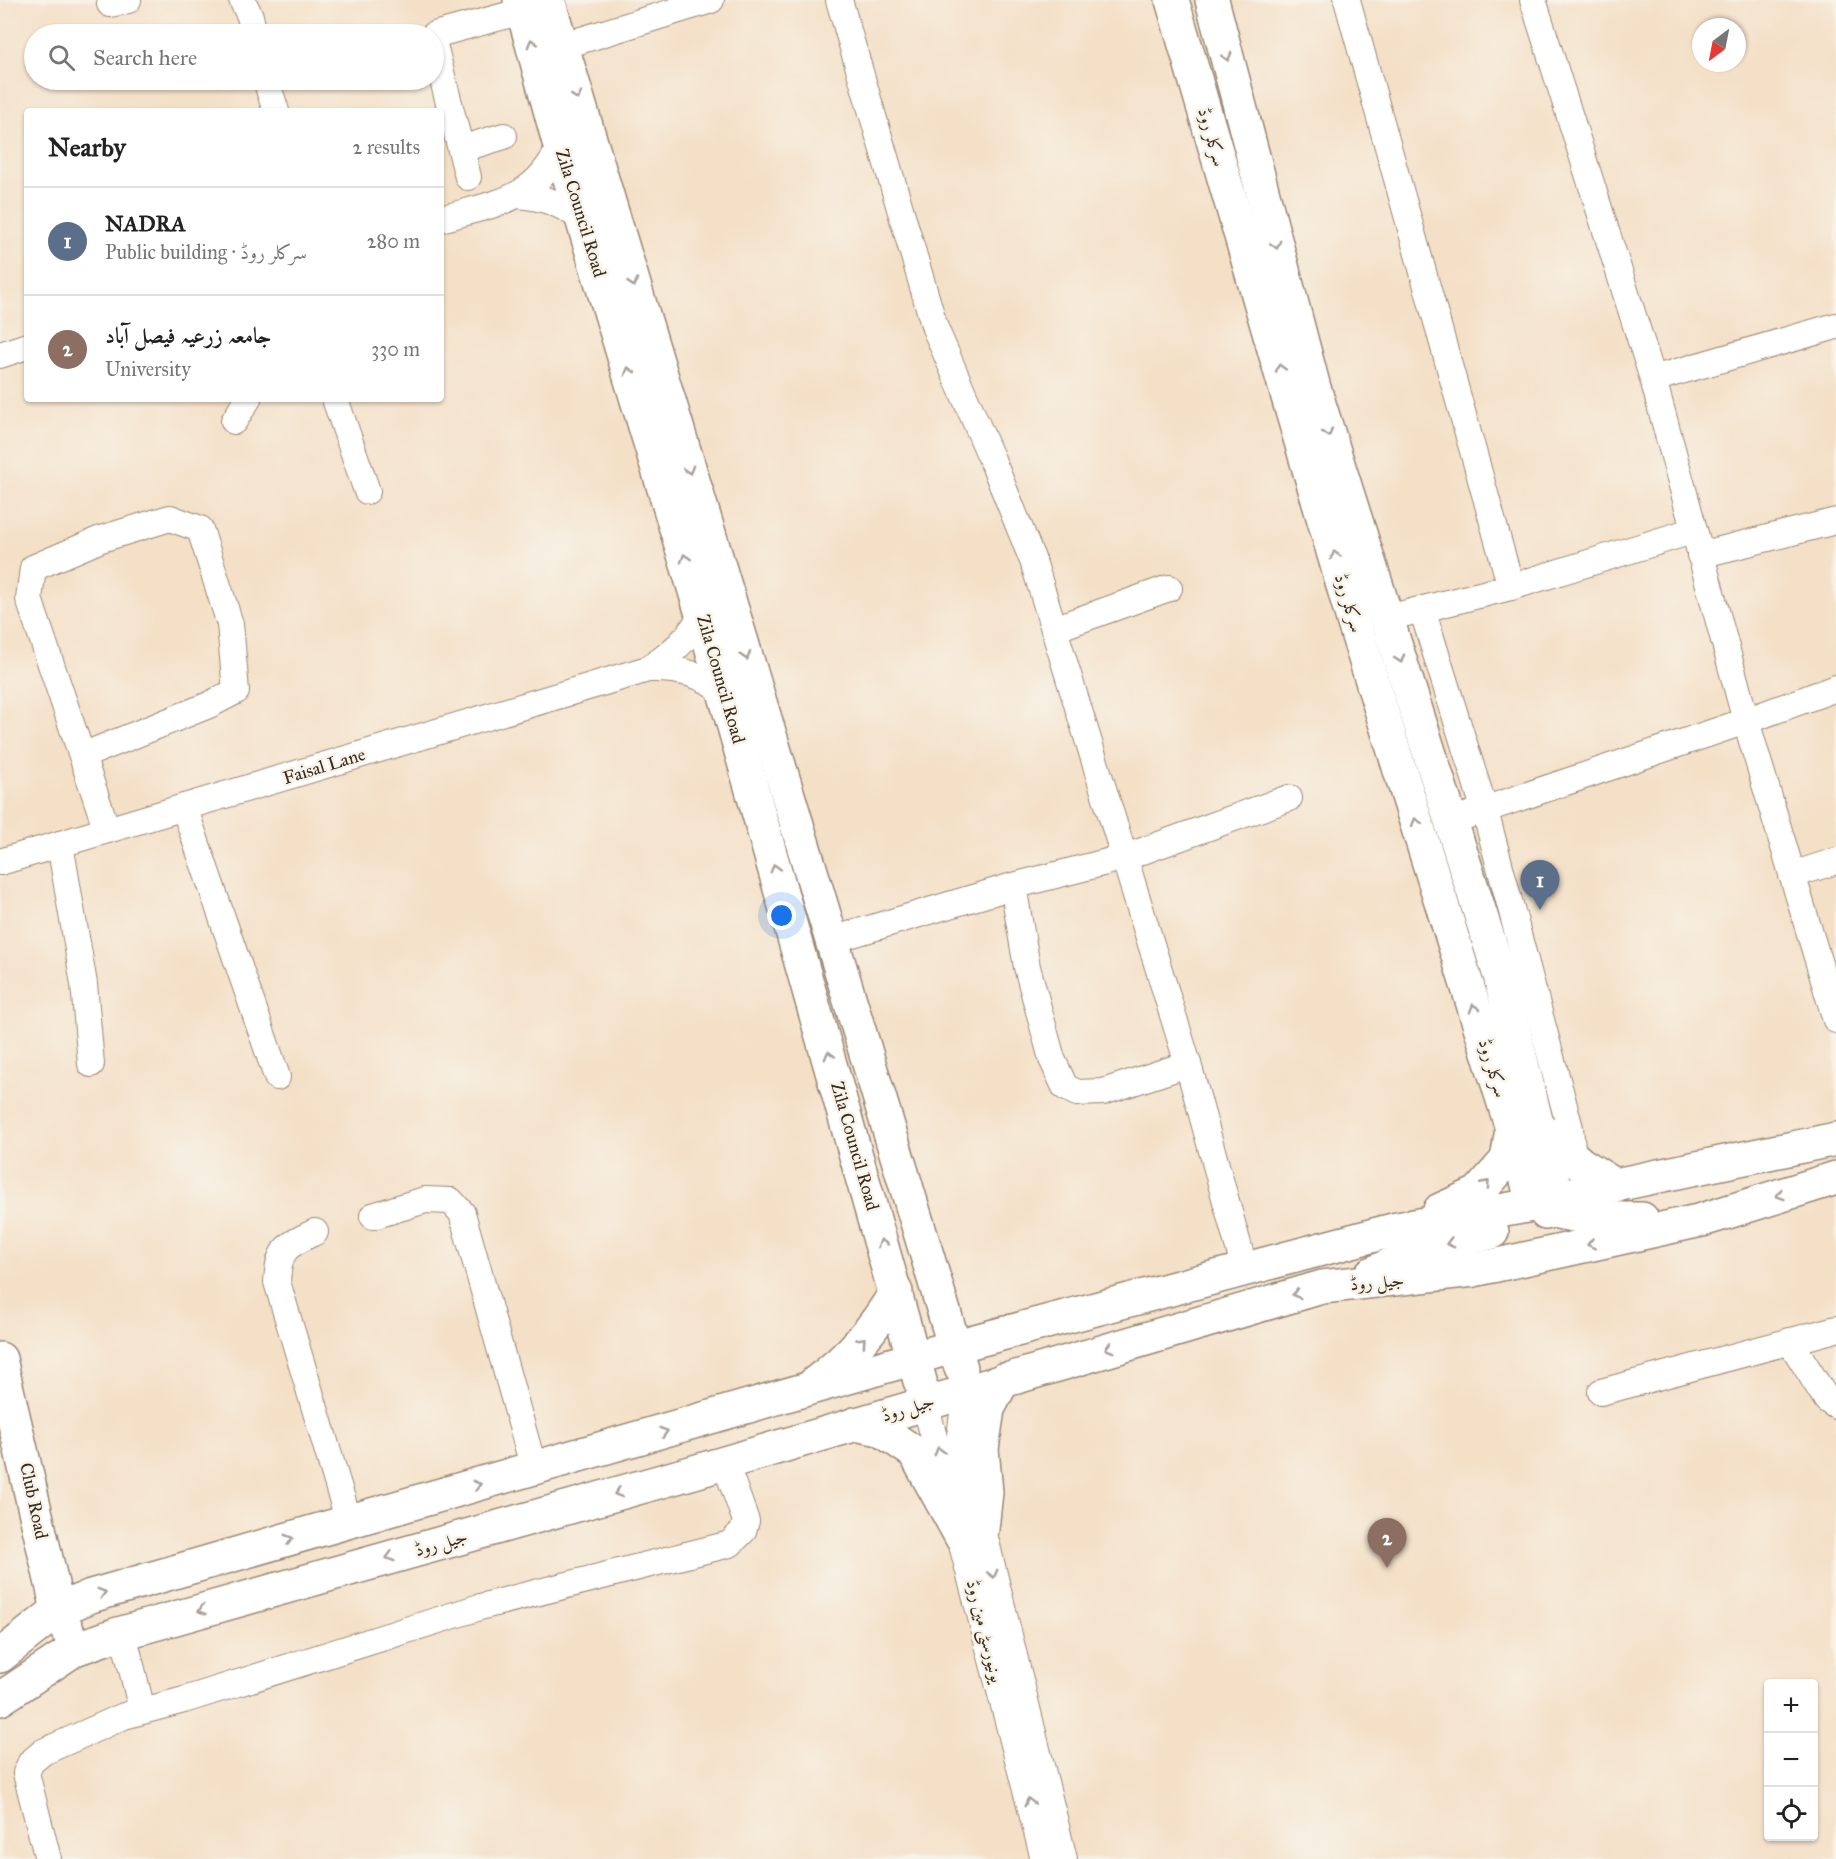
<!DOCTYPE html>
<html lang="en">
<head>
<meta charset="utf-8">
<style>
	:root { --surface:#fff; --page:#f2f2f2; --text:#222; --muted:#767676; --line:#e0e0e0; --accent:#db2777 }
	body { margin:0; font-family:"IM FELL Great Primer",Amiri,serif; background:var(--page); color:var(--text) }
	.controls { position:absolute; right:18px; bottom:18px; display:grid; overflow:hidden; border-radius:6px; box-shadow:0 2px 4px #0004 }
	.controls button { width:54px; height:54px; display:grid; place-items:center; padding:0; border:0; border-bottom:2px solid var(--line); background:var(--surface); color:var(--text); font:30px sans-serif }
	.compass { position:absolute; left:1692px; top:18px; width:54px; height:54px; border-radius:50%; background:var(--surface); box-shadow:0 2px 4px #0004; rotate:212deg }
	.you { position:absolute; left:782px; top:916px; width:21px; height:21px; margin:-15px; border:4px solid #fff; border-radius:50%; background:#1a73e8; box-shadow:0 0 0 9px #1a73e833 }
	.badge { display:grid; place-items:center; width:39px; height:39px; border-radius:50%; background:var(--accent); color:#fff; font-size:20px; font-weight:700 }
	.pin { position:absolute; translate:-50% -50px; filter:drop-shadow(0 2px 3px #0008) }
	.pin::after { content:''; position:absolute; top:32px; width:21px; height:18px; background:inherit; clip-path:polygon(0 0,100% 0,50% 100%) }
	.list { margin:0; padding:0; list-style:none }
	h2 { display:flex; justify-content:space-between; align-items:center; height:78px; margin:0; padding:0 24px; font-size:26px }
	h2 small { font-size:20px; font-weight:400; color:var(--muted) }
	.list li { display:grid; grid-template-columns:39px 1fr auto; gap:18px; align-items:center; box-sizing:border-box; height:108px; padding:0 24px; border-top:2px solid var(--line) }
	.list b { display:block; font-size:22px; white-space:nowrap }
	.list p { margin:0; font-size:20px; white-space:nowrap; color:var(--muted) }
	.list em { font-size:20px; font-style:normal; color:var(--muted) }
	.icon { flex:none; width:33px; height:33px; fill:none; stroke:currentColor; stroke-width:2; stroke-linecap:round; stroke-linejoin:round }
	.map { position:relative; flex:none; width:1836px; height:1859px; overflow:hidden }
	.search { position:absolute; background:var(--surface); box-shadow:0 2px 4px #0004; left:24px; top:24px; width:420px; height:66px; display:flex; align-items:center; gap:15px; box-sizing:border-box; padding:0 21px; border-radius:33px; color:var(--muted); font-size:22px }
	.panel { position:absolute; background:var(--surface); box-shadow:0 2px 4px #0004; left:24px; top:108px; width:420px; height:294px; border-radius:6px }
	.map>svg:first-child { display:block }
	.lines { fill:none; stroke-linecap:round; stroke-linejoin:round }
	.minor-casing { stroke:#988572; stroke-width:28 }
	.major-casing { stroke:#988572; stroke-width:36 }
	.minor { stroke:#fff; stroke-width:26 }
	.major { stroke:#fff; stroke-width:33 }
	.oneway { stroke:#a79f9a }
	.labels { text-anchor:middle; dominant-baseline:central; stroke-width:5; stroke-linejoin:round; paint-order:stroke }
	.street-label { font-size:18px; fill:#3b2a1e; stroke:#f7f3e8 }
</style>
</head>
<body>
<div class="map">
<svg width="1836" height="1859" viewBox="0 0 1836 1859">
	<rect width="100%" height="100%" fill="#f7f3e8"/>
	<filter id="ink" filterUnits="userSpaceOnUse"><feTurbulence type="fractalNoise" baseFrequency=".0167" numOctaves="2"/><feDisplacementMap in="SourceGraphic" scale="12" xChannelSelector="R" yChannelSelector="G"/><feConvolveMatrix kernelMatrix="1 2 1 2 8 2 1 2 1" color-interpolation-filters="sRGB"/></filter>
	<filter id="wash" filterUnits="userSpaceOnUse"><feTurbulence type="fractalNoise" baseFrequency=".008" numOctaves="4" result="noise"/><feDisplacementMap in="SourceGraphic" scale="24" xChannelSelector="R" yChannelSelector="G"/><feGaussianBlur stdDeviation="1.35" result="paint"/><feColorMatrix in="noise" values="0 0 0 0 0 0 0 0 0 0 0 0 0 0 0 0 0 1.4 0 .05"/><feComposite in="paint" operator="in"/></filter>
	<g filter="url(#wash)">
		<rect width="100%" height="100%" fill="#f4e0c7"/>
	</g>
	<g filter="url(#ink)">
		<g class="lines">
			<!-- minor casing -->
			<g class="minor-casing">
				<g id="minor">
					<polyline points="242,0 250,16 254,34"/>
					<polyline points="839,0 935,328 993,462 1033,561 1188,1064 1245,1270"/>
					<polyline points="1347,0 1511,587"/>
					<polyline points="1533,0 1653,379 1746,721 1836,1020"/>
					<polyline points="110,4 128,0"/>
					<polyline points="434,35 523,11"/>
					<polyline points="434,45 468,177"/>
					<polyline points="562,46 711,0"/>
					<polyline points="266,80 276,111"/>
					<polyline points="461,149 504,136"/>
					<path d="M 518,195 C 544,197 561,204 583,219"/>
					<path d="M 441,219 C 494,203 535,202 560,146"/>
					<polyline points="0,355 27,346"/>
					<polyline points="1653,379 1836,326"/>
					<polyline points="335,399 367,491"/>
					<polyline points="234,421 248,399"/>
					<polyline points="1700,555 1836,521"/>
					<polyline points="1422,609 1485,811 1570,1128 1573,1158"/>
					<polyline points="1387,618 1511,587 1692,531"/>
					<polyline points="1054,629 1169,588"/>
					<path d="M 648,669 C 671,654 689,639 702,614"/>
					<polyline points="82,756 209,705 236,691 230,624 200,529 170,518 101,539 33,568 29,599 107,830"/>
					<polyline points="184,807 277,1077"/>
					<polyline points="1451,821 1746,721 1836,688"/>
					<polyline points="60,844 84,984 91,1064"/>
					<path d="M 0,862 L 648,669 C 677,668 704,673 726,695"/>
					<polyline points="1792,875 1836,861"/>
					<polyline points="832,940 1013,886"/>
					<polyline points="1188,1064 1103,1092 1077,1093 1065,1087 1052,1059 1027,967 1013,886 1126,857 1289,798"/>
					<polyline points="373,1216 425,1200 451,1201 462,1213 534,1469"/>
					<path d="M 315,1232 C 286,1246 279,1248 277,1282 L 349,1522"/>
					<polyline points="1790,1341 1827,1400 1836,1406"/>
					<polyline points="966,1391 960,1436 1064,1859"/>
					<polyline points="1601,1392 1836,1329"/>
					<polyline points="925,1403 1044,1859"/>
					<polyline points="123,1633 142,1710"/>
					<polyline points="48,1859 26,1773 31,1762 43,1752 124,1716 184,1700 480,1607 730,1544 743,1531 746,1521 725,1463"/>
				</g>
			</g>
			<!-- major casing -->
			<g class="major-casing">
				<g id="major">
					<polyline points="520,0 560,146 702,614 920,1381"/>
					<polyline points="548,0 961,1368"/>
					<path d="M 1172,0 L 1354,623 L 1523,1164 L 1533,1205 C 1569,1218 1604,1219 1642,1219"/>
					<polyline points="1212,0 1314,388 1500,976 1542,1144 1558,1197 1546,1213"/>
					<polyline points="1538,1127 1581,1164 1616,1186"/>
					<polyline points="1440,1210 1478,1193 1507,1160 1512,1129"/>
					<polyline points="1371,1274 1420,1251 1492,1232"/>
					<polyline points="0,1359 58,1610 67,1630"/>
					<path d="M 815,1383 C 850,1357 874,1329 896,1292"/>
					<polyline points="855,1424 880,1429 915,1453 962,1538"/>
					<polyline points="982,1529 986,1492 982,1449 988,1409 1003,1380"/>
					<polyline points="0,1656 58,1610 91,1596 956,1346 1397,1229 1533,1205 1558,1197 1836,1139"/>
					<polyline points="0,1699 75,1649 115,1635 694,1472 1322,1287 1474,1270 1702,1220 1836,1178"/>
				</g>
			</g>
			<!-- minor -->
			<use href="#minor" class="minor"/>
			<!-- major -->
			<use href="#major" class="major"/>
		</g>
		<!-- one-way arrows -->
		<defs><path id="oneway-chevron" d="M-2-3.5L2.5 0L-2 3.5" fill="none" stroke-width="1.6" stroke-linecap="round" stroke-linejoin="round" transform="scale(1.5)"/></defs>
		<g class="oneway">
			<use href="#oneway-chevron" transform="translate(532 43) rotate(-105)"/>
			<use href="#oneway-chevron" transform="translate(1227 57) rotate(75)"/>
			<use href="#oneway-chevron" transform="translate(577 96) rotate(73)"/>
			<use href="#oneway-chevron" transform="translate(1276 245) rotate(75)"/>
			<use href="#oneway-chevron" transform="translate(633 283) rotate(73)"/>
			<use href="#oneway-chevron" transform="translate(1280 368) rotate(-106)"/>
			<use href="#oneway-chevron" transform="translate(629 371) rotate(-107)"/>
			<use href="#oneway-chevron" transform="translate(1328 433) rotate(72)"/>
			<use href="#oneway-chevron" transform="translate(689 470) rotate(73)"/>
			<use href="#oneway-chevron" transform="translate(1335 555) rotate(-106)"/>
			<use href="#oneway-chevron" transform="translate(685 558) rotate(-107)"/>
			<use href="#oneway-chevron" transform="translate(746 656) rotate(73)"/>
			<use href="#oneway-chevron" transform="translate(1400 659) rotate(72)"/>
			<use href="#oneway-chevron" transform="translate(1416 822) rotate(-107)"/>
			<use href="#oneway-chevron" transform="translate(775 868) rotate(-106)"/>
			<use href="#oneway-chevron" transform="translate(1474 1008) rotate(-107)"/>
			<use href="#oneway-chevron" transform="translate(829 1055) rotate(-106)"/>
			<use href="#oneway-chevron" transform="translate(1486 1184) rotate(-48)"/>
			<use href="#oneway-chevron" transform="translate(1780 1195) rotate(163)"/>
			<use href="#oneway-chevron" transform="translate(882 1243) rotate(-106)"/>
			<use href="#oneway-chevron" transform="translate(1450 1243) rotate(165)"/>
			<use href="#oneway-chevron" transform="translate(1591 1244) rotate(168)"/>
			<use href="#oneway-chevron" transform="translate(1296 1294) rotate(164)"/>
			<use href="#oneway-chevron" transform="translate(862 1341) rotate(-47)"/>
			<use href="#oneway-chevron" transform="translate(1109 1348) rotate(164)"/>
			<use href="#oneway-chevron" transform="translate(664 1432) rotate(-16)"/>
			<use href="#oneway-chevron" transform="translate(939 1451) rotate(-105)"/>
			<use href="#oneway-chevron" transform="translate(477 1485) rotate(-16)"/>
			<use href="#oneway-chevron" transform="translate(618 1493) rotate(164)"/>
			<use href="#oneway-chevron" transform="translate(289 1539) rotate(-16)"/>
			<use href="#oneway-chevron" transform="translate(390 1557) rotate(164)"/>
			<use href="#oneway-chevron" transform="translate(993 1574) rotate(76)"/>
			<use href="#oneway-chevron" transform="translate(102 1593) rotate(-16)"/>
			<use href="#oneway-chevron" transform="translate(202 1610) rotate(164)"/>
			<use href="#oneway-chevron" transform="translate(1029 1802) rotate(-104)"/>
		</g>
	</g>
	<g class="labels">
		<!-- street labels -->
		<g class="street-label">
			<text transform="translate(1212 137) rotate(74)">سرکلر روڈ</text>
			<text transform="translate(581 213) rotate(73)">Zila Council Road</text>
			<text transform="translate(1349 603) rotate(73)">سرکلر روڈ</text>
			<text transform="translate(721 679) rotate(74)">Zila Council Road</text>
			<text transform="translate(324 766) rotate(-17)">Faisal Lane</text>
			<text transform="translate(1493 1068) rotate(73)">سرکلر روڈ</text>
			<text transform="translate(855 1146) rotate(74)">Zila Council Road</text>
			<text transform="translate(1377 1282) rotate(-5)">جیل روڈ</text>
			<text transform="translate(908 1408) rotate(-17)">جیل روڈ</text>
			<text transform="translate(34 1501) rotate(78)">Club Road</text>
			<text transform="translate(441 1543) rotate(-16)">جیل روڈ</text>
			<text transform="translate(985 1631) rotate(76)">یونیورسٹی مین روڈ</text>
		</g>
	</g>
</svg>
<div class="controls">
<button>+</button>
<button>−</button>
<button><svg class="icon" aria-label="locate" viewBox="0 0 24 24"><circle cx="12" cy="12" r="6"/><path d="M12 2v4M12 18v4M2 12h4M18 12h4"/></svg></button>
</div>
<svg class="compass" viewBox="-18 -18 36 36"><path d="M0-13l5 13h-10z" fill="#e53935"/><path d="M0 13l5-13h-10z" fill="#767676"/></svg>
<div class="you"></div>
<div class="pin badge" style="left:1540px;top:910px;background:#5c6f8a">1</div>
<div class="pin badge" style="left:1387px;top:1568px;background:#8d6e63">2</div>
<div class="search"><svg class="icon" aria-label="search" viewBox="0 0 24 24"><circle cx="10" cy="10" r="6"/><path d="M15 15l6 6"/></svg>Search here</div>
<section class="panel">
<h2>Nearby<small>2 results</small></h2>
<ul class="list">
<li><span class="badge" style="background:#5c6f8a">1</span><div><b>NADRA</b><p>Public building · سرکلر روڈ</p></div><em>280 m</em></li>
<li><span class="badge" style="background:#8d6e63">2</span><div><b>جامعہ زرعیہ فیصل آباد</b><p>University</p></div><em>330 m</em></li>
</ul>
</section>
</div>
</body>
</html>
